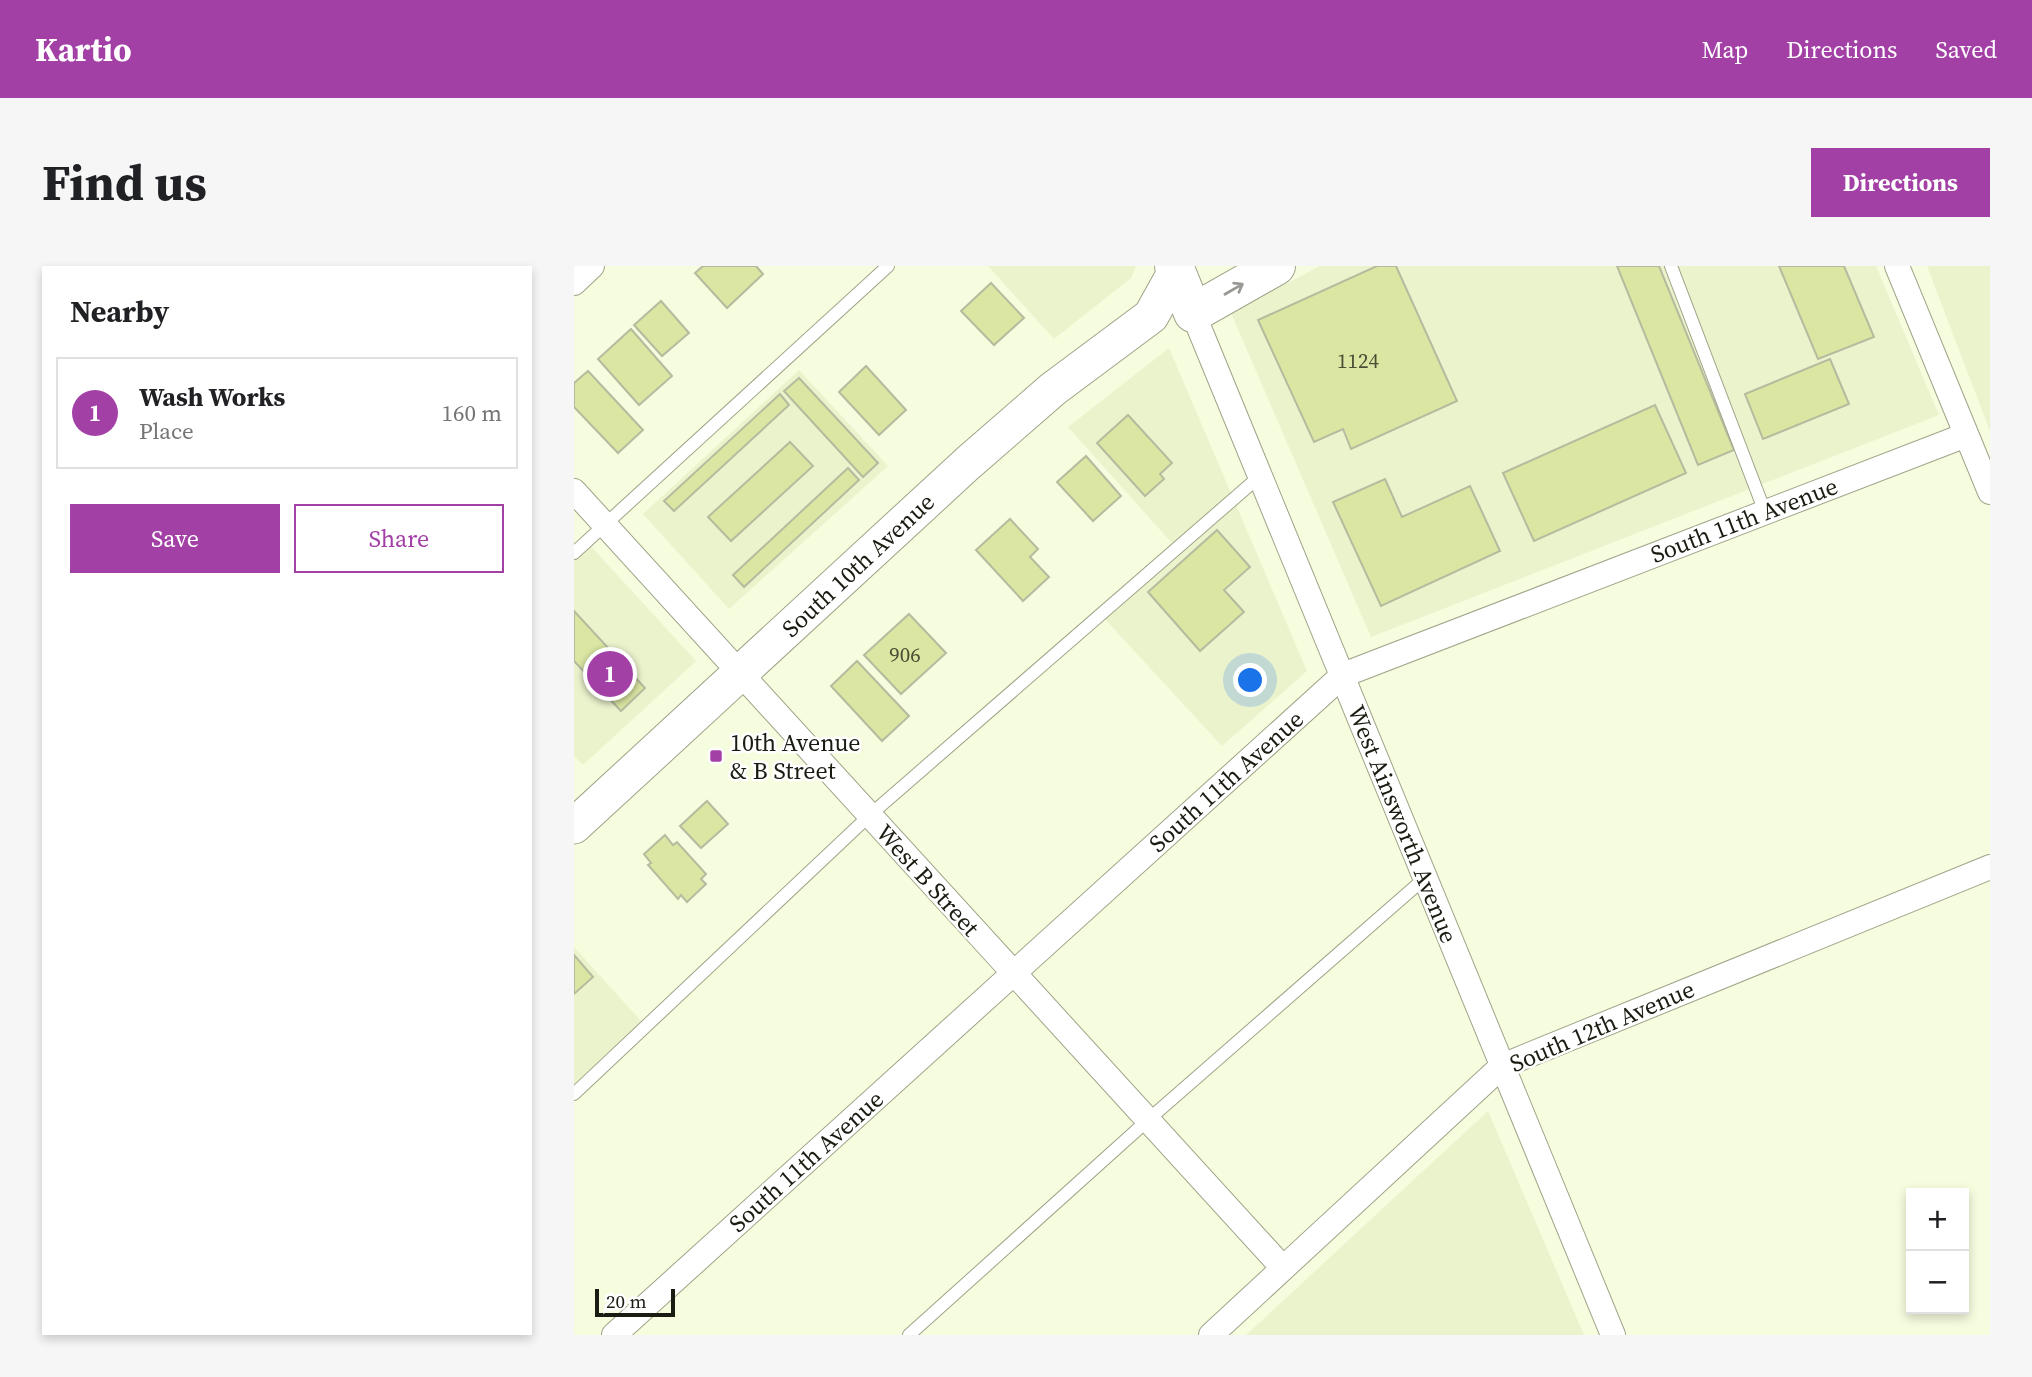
<!DOCTYPE html>
<html lang="en">
<head>
<meta charset="utf-8">
<style>
	:root { --surface:#fff; --page:#f6f6f6; --text:#202124; --muted:#757577; --line:#e0e0e0; --accent:#a340a6 }
	body { margin:0; font-family:"Source Serif 4",serif; background:var(--page); color:var(--text) }
	.controls { position:absolute; right:21px; bottom:21px; display:grid; overflow:hidden; border-radius:0px; box-shadow:0 4px 10px #0003 }
	.controls button { width:63px; height:63px; display:grid; place-items:center; padding:0; border:0; border-bottom:2px solid var(--line); background:var(--surface); color:var(--text); font:35px sans-serif }
	.scale { position:absolute; left:21px; bottom:18px; width:80px; box-sizing:border-box; padding-left:7px; border:4px solid #1a1c12; border-top:0; font-size:19px; line-height:24px; white-space:nowrap; color:#1a1c12; -webkit-text-stroke:5px #fff; paint-order:stroke }
	.you { position:absolute; left:677px; top:415px; width:24px; height:24px; margin:-18px; border:5px solid #fff; border-radius:50%; background:#1a73e8; box-shadow:0 0 0 10px #1a73e833 }
	.badge { display:grid; place-items:center; width:46px; height:46px; border-radius:50%; background:var(--accent); color:#fff; font-size:23px; font-weight:700 }
	.pin { position:absolute; translate:-50% -50%; border:4px solid #fff; box-shadow:0 2px 7px #0006 }
	.list { margin:0; padding:0; list-style:none }
	h2 { display:flex; justify-content:space-between; align-items:center; height:91px; margin:0; padding:0 28px; font-size:30px }
	h2 small { font-size:23px; font-weight:400; color:var(--muted) }
	.list li { display:grid; grid-template-columns:46px 1fr auto; gap:21px; align-items:center; box-sizing:border-box; height:112px; margin:0 14px 14px; padding:0 14px; border:2px solid var(--line); border-radius:0px }
	.list b { display:block; font-size:26px; white-space:nowrap }
	.list p { margin:0; font-size:23px; white-space:nowrap; color:var(--muted) }
	.list em { font-size:23px; font-style:normal; color:var(--muted) }
	.actions { display:flex; gap:14px; padding:21px 28px }
	.actions a { flex:1; padding:16px 0; border:2px solid var(--accent); border-radius:0px; text-align:center; font-size:24px; color:var(--accent) }
	.actions .main { background:var(--accent); color:#fff }
	.map { position:relative; flex:none; width:1416px; height:1069px; overflow:hidden; border-radius:0px }
	header { display:flex; align-items:center; gap:42px; box-sizing:border-box; height:98px; padding:0 35px; background:var(--accent); color:#fff }
	header strong { font-size:33px }
	nav { display:flex; gap:38px; margin-inline-start:auto; font-size:24px }
	.intro { display:flex; align-items:center; justify-content:space-between; box-sizing:border-box; height:168px; padding:0 42px }
	h1 { margin:0; font-size:49px }
	.button { padding:18px 32px; border-radius:0px; background:var(--accent); color:#fff; font-size:24px; font-weight:700 }
	main { display:flex; gap:42px; padding:0 42px }
	aside { flex:1; background:var(--surface); border-radius:0px; box-shadow:0 4px 10px #0003 }
	.map>svg:first-child { display:block }
	.built { fill:#ebf3cd }
	.building { fill:#dae6a2; stroke:#b5bb9e; stroke-width:2 }
	.lines { fill:none; stroke-linecap:round; stroke-linejoin:round }
	.service-casing { stroke:#9ea488; stroke-width:14 }
	.minor-casing { stroke:#9ea488; stroke-width:26 }
	.secondary-casing { stroke:#9ea488; stroke-width:37 }
	.primary-casing { stroke:#9ea488; stroke-width:40 }
	.service { stroke:#fff; stroke-width:12 }
	.minor { stroke:#fff; stroke-width:24 }
	.secondary { stroke:#fff; stroke-width:35 }
	.primary { stroke:#fff; stroke-width:38 }
	.oneway { stroke:#989994 }
	.poi-dot { fill:#a340a6; stroke:#fff; stroke-width:2.5 }
	.labels { text-anchor:middle; dominant-baseline:central; stroke-width:5; stroke-linejoin:round; paint-order:stroke }
	.number-label { font-size:21px; fill:#4a4e36 }
	.street-label { font-size:24px; fill:#1a1c12; stroke:#fff }
	.poi-label { font-size:24px; fill:#1a1c12; stroke:#fff; text-anchor:start }
</style>
</head>
<body>
<header>
<strong>Kartio</strong>
<nav><a>Map</a><a>Directions</a><a>Saved</a></nav>
</header>
<div class="intro"><h1>Find us</h1><a class="button">Directions</a></div>
<main>
<aside>
<h2>Nearby<small></small></h2>
<ul class="list">
<li><span class="badge">1</span><div><b>Wash Works</b><p>Place</p></div><em>160 m</em></li>
</ul>
<div class="actions"><a class="main">Save</a><a>Share</a></div>
</aside>
<div class="map">
<svg width="1416" height="1069" viewBox="0 0 1416 1069">
	<rect width="100%" height="100%" fill="#f6fcde"/>
	<!-- built -->
	<g class="built">
		<polygon points="414,0 562,0 557,12 480,73"/>
		<polygon points="746,0 1302,0 1365,149 797,371 657,47"/>
		<polygon points="1353,0 1416,0 1416,165"/>
		<polygon points="595,82 733,405 648,480 528,350 605,285 494,161"/>
		<polygon points="225,104 314,200 155,343 69,248"/>
		<polygon points="12,275 122,395 9,499 0,490 0,285"/>
		<polygon points="0,681 75,764 0,832"/>
		<polygon points="914,845 1010,1069 672,1069"/>
	</g>
	<!-- building -->
	<g class="building">
		<polygon points="129,0 182,0 189,8 153,42 121,7"/>
		<polygon points="803,0 822,0 883,135 777,183 769,163 740,176 684,54"/>
		<polygon points="1043,0 1085,0 1160,184 1124,199"/>
		<polygon points="1205,0 1270,0 1300,71 1244,93"/>
		<polygon points="417,17 450,52 420,79 387,45"/>
		<polygon points="87,35 115,67 88,90 60,59"/>
		<polygon points="57,63 98,110 65,139 24,93"/>
		<polygon points="1256,93 1275,138 1189,173 1171,128"/>
		<polygon points="292,100 332,144 305,169 265,126"/>
		<polygon points="14,105 69,164 44,187 0,141 0,117"/>
		<polygon points="225,112 304,197 289,211 210,125"/>
		<polygon points="206,128 215,139 100,245 90,235"/>
		<polygon points="1081,139 1112,207 960,275 929,207"/>
		<polygon points="554,149 598,197 586,208 590,213 571,230 523,177"/>
		<polygon points="216,176 239,200 157,275 134,251"/>
		<polygon points="512,190 547,230 519,255 483,216"/>
		<polygon points="274,202 285,214 170,321 159,309"/>
		<polygon points="811,213 828,251 896,220 926,285 807,340 759,236"/>
		<polygon points="436,253 464,283 456,291 475,311 449,335 402,284"/>
		<polygon points="643,264 676,301 650,324 670,346 626,385 574,326"/>
		<polygon points="0,345 71,422 47,445 0,395"/>
		<polygon points="335,348 372,387 327,428 290,389"/>
		<polygon points="283,395 335,450 308,475 257,420"/>
		<polygon points="133,535 154,558 127,582 106,560"/>
		<polygon points="91,569 99,579 103,576 132,608 127,613 132,618 113,636 107,629 104,633 74,599 77,597 70,588"/>
		<polygon points="0,689 19,711 0,728"/>
	</g>
	<g class="lines">
		<!-- service casing -->
		<g class="service-casing">
			<g id="service">
				<polyline points="1097,0 1191,246"/>
				<polyline points="0,287 314,0"/>
				<polyline points="0,828 296,549 686,210"/>
				<polyline points="335,1069 574,854 851,612"/>
			</g>
		</g>
		<!-- minor casing -->
		<g class="minor-casing">
			<g id="minor">
				<polyline points="1323,0 1416,226"/>
				<polyline points="0,17 18,0"/>
				<polyline points="619,47 1039,1069"/>
				<polyline points="0,225 709,1002"/>
				<polyline points="40,1069 769,409 1392,169"/>
				<polyline points="637,1069 928,800 1416,601"/>
			</g>
		</g>
		<!-- secondary casing -->
		<g class="secondary-casing">
			<polyline id="secondary" points="0,560 394,197 479,123 577,50 602,5"/>
		</g>
		<!-- primary casing -->
		<g class="primary-casing">
			<polyline id="primary" points="600,0 619,47 702,0"/>
		</g>
		<!-- service -->
		<use href="#service" class="service"/>
		<!-- minor -->
		<use href="#minor" class="minor"/>
		<!-- secondary -->
		<use href="#secondary" class="secondary"/>
		<!-- primary -->
		<use href="#primary" class="primary"/>
	</g>
	<!-- one-way arrows -->
	<defs><path id="oneway-shaft" d="M-6 0H5M1.5-3L5.5 0L1.5 3" fill="none" stroke-width="1.6" stroke-linecap="round" stroke-linejoin="round" transform="scale(1.75)"/></defs>
	<use class="oneway" href="#oneway-shaft" transform="translate(660 23) rotate(-30)"/>
	<!-- markers -->
	<rect class="poi-dot" x="135" y="483" width="14" height="14" rx="3.5"/>
	<g class="labels">
		<!-- number labels -->
		<g class="number-label">
			<text x="784" y="94">1124</text>
			<text x="331" y="388">906</text>
		</g>
		<!-- street labels -->
		<g class="street-label">
			<text transform="translate(1170 254) rotate(-21)">South 11th Avenue</text>
			<text transform="translate(284 299) rotate(-43)">South 10th Avenue</text>
			<text transform="translate(652 515) rotate(-42)">South 11th Avenue</text>
			<text transform="translate(829 558) rotate(68)">West Ainsworth Avenue</text>
			<text transform="translate(354 614) rotate(48)">West B Street</text>
			<text transform="translate(1028 760) rotate(-23)">South 12th Avenue</text>
			<text transform="translate(232 895) rotate(-42)">South 11th Avenue</text>
		</g>
		<!-- poi labels -->
		<g class="poi-label">
			<text x="156" y="476">10th Avenue<tspan x="156" dy="28">&amp; B Street</tspan></text>
		</g>
	</g>
</svg>
<div class="controls">
<button>+</button>
<button>−</button>
</div>
<div class="scale">20 m</div>
<div class="you"></div>
<div class="pin badge" style="left:36px;top:408px">1</div>
</div>
</main>
</body>
</html>
